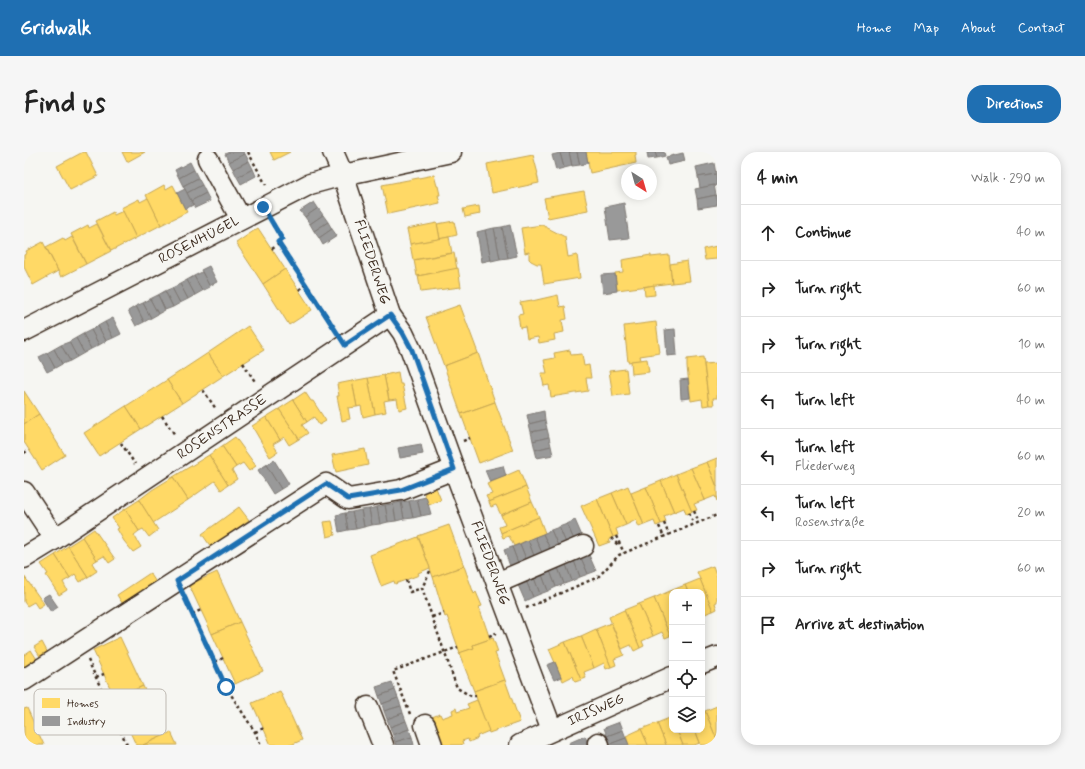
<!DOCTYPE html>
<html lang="en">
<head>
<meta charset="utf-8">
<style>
	:root { --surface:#fff; --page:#f6f6f6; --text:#222; --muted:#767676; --line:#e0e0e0; --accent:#1f6fb2 }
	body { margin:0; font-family:Mynerve,sans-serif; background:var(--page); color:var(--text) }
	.controls { position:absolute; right:12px; bottom:12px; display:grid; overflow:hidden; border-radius:8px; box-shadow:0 2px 10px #0003 }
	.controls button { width:36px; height:36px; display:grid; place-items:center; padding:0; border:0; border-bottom:1px solid var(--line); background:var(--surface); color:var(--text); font:20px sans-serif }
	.compass { position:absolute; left:597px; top:12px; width:36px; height:36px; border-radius:50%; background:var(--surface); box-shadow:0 2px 10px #0003; rotate:143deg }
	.stop { position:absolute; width:12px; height:12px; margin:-9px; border:3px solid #1f6fb2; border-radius:50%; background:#fff }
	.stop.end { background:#1f6fb2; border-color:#fff; box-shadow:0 1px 4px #0008 }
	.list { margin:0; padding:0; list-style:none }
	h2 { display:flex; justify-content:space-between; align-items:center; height:52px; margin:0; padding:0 16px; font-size:17px }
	h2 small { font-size:13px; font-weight:400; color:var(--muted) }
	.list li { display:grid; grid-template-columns:26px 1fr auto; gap:12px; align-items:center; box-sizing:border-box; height:56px; padding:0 16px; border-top:1px solid var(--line) }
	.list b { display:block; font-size:15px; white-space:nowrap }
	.list p { margin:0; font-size:13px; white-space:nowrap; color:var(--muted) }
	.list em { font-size:13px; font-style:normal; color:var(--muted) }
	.icon { flex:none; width:22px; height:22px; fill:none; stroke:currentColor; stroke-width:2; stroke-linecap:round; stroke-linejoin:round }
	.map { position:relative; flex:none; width:693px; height:593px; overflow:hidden; border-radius:16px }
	header { display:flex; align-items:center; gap:24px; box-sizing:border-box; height:56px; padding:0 20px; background:var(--accent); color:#fff }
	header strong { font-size:19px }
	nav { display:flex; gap:22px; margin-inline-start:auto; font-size:14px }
	.intro { display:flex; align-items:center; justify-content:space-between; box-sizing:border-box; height:96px; padding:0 24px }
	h1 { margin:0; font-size:28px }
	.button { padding:10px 18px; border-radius:16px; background:var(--accent); color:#fff; font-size:14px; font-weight:700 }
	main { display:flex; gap:24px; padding:0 24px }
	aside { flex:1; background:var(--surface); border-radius:16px; box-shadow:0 2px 10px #0003 }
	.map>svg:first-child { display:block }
	.homes { fill:#ffd966; stroke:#c4a450 }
	.industry { fill:#999; stroke:#7d7874 }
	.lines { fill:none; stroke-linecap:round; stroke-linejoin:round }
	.minor-casing { stroke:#3b2a1e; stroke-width:23 }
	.path { stroke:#3b2a1e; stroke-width:2.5; stroke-dasharray:3 3; stroke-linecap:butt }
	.minor { stroke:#f6f6f2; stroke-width:20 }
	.route { stroke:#1f6fb2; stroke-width:5 }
	.labels { text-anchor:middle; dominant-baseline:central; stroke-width:4; stroke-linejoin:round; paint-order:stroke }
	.street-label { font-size:14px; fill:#3b2a1e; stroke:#f6f6f2 }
	.key { fill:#f6f6f2; stroke:#beb9b2; stroke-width:1 }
	.key-label { font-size:11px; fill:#3b2a1e }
</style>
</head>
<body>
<header>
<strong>Gridwalk</strong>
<nav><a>Home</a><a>Map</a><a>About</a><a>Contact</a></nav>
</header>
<div class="intro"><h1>Find us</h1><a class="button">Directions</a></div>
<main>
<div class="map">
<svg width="693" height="593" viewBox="0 0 693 593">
	<rect width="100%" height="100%" fill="#f6f6f2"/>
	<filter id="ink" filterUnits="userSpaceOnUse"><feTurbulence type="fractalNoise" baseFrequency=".025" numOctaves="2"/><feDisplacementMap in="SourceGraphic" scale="8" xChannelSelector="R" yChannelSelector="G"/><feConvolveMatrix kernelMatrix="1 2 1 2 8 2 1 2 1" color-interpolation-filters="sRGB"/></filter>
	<g filter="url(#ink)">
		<!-- homes -->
		<g class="homes">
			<polygon points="59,0 62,0 74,24 46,38 33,14"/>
			<polygon points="98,0 121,0 103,10"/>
			<polygon points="246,0 266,0 250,8"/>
			<polygon points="562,0 612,0 612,3 611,3 612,11 566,21"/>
			<polygon points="509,3 514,22 513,22 515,31 468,41 463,12"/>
			<polygon points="410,23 413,34 414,34 416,43 414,43 416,51 364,62 358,33"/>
			<polygon points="140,33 142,37 149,33 163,60 137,73 122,43"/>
			<polygon points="560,39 564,58 524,66 520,46"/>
			<polygon points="124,46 137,73 112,86 97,56 115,47 116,50"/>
			<polygon points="455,54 456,62 441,65 439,57"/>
			<polygon points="99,59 112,86 87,99 72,69 89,60 90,63"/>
			<polygon points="430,69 433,83 416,87 413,72"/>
			<polygon points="413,71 416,87 386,92 383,77"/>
			<polygon points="73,72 87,99 62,112 47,82 64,73 65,76"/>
			<polygon points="518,73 541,85 544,105 553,103 556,126 520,132 517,112 513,112 507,109 505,107 505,100 501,101 497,76"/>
			<polygon points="234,76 261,117 239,132 212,91"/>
			<polygon points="48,85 62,112 37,125 22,95 39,86 41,89"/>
			<polygon points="425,85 428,101 389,108 386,92"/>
			<polygon points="19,90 34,119 9,133 0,115 0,103 3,101 2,99"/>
			<polygon points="693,94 693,107 681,108 679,97"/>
			<polygon points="430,101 433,117 393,124 390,108"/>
			<polygon points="627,103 627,105 645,103 648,131 593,138 591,121 599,120 598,108"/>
			<polygon points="663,109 666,129 648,131 646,112"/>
			<polygon points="434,116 437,135 397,140 394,124"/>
			<polygon points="261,117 288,158 265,173 239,132"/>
			<polygon points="630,133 631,143 621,144 620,135"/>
			<polygon points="534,143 536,155 541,154 543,167 538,168 540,180 530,182 531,188 515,191 514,185 503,187 501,175 496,176 494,163 499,162 496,150 508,148 508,149"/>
			<polygon points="436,153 454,201 420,214 402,165"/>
			<polygon points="632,170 636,201 616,204 617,208 604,210 600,174"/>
			<polygon points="224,174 240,198 199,224 184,201"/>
			<polygon points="546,198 547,203 558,202 560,214 565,213 567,226 562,226 564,239 527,245 525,233 520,234 517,221 523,221 520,208 531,206 530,201"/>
			<polygon points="184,201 199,224 158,251 143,228"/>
			<polygon points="454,201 471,250 437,262 420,214"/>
			<polygon points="679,205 685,253 679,254 678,247 667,249 663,215 663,207"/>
			<polygon points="623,207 625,220 608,222 607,209"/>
			<polygon points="693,211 693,246 689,246 690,253 685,253 680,212"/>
			<polygon points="602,217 605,242 589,244 585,219"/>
			<polygon points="374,220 376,232 378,232 383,256 375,258 373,247 365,248 360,223"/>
			<polygon points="360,223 365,248 360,249 362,260 351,262 344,226"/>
			<polygon points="344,226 351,262 339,265 337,254 333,255 328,229"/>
			<polygon points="143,228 158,251 117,277 102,254"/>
			<polygon points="328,229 333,255 324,256 326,267 318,269 313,244 315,244 313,232"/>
			<polygon points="0,239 15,262 0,272"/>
			<polygon points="281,240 287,249 289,249 302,269 295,273 290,265 283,270 269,248"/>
			<polygon points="269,248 283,270 278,273 284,281 275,287 255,257"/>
			<polygon points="471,250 489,298 455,311 437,262"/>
			<polygon points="102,254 117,277 75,304 60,281"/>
			<polygon points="255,257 275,287 265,293 260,285 256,288 242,265"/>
			<polygon points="15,262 41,303 18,318 0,290 0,272"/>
			<polygon points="242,265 256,288 249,292 254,300 246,305 228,274"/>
			<polygon points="211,285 232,314 225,319 219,311 212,315 198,294"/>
			<polygon points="198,294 212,315 208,318 213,327 204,333 185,303"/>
			<polygon points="341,297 344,313 312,320 308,303"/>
			<polygon points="185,303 204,333 197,338 191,329 164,348 149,325"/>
			<polygon points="693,306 693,335 683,310"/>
			<polygon points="683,310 693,335 693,349 691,344 681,348 667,316"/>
			<polygon points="667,316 681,348 670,352 673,358 668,360 652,322"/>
			<polygon points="495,318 502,335 465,350 462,344 468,342 463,332"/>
			<polygon points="652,322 668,360 662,362 660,356 650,360 637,329"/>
			<polygon points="149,325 164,348 129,371 115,348 128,338"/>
			<polygon points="637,329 650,360 640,364 642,370 637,372 622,335"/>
			<polygon points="410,331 417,348 405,353 398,336"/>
			<polygon points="604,334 620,373 615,375 612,368 602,373 588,341"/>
			<polygon points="502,335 508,350 477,363 472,353 467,355 465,350"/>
			<polygon points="622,335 637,372 632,374 630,369 620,373 607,341"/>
			<polygon points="588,341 602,373 592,377 594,383 589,385 573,347"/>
			<polygon points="573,347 589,385 585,387 586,390 575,394 557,354"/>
			<polygon points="115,348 134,378 125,385 119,377 115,379 101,357"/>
			<polygon points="508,350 515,365 477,381 475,375 481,373 477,363"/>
			<polygon points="215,355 225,368 187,395 178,382"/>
			<polygon points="101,357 115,379 110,383 117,395 109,400 100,389 93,377 95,376 88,366"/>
			<polygon points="515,365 521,381 490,394 485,384 479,386 477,381"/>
			<polygon points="308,369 311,383 303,385 300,370"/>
			<polygon points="425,373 440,414 409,425 394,384"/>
			<polygon points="70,377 91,407 85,411 80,404 73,408 58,385"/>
			<polygon points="58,385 73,408 68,411 73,419 64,425 44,394"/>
			<polygon points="394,385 406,416 394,421 395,423 371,432 370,429 357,434 346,403"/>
			<polygon points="44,394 64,425 56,430 51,422 46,426 31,403"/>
			<polygon points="31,403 46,426 39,430 43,438 35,443 22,423 24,422 17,412"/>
			<polygon points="440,414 450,442 452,440 458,454 455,455 466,487 449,493 450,496 436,501 423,464 421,465 409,425"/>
			<polygon points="689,414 693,425 693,450 691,451 693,457 689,459 673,420"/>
			<polygon points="193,420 216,470 188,482 165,433"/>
			<polygon points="126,421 135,435 102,457 93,443"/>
			<polygon points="0,424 20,452 14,456 10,450 3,454 0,450"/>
			<polygon points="676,427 689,459 678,463 681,469 678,471 678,440 664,440 661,433"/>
			<polygon points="661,433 664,440 648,440 648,445 646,439"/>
			<polygon points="646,439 648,445 648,483 646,484 630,446"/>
			<polygon points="630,446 646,484 641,486 638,480 629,484 615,452"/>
			<polygon points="615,452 629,484 618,489 620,494 616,496 600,458"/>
			<polygon points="600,458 616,496 610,499 607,493 598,497 585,465"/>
			<polygon points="216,470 239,519 211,532 188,482"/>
			<polygon points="587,471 600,503 590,507 592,513 587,515 572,477"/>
			<polygon points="572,477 587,515 582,517 580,511 570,516 557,484"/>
			<polygon points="557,484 570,516 560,520 562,526 557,528 541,490"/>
			<polygon points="96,485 119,534 91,547 69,498"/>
			<polygon points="469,486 474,500 471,501 481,528 450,539 435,501 450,496 449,493"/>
			<polygon points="18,490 26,505 19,509 10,495"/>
			<polygon points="541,490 557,528 551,530 549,524 539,529 525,497"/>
			<polygon points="7,498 16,512 0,523 0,503"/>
			<polygon points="481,528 496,570 465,581 450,539"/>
			<polygon points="119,534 141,583 119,593 112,593 91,547"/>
			<polygon points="256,539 278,588 267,593 247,593 228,551"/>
			<polygon points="453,548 465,579 453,584 454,586 445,590 444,587 438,589 439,592 436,593 415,593 405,566 416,562 418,566 429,562 428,558 432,556 433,560 445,556 443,552"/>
			<polygon points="693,554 693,588 681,559"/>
			<polygon points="3,556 20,593 0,593 0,557"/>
			<polygon points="681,559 693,588 693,593 677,593 671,578 678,578 678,561"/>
			<polygon points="648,565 648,578 653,578 659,593 642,593 633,571"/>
			<polygon points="633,571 642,593 624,593 617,577"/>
			<polygon points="617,577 624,593 605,593 602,584"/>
			<polygon points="653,578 671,578 676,591 670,593 659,593"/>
			<polygon points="147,580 153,593 119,593 141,583"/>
		</g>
		<!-- industry -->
		<g class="industry">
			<polygon points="205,0 220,0 221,2 205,10 201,2"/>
			<polygon points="545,0 553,0 556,13 548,14"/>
			<polygon points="545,0 548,14 540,16 536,1"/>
			<polygon points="553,0 562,0 564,11 556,13"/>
			<polygon points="623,0 631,0 633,6 624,7"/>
			<polygon points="631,0 640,0 641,4 633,6"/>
			<polygon points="536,1 540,16 532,18 528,3"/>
			<polygon points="659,1 661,9 644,13 642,5"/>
			<polygon points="221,2 225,9 209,17 205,10"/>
			<polygon points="225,9 229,17 213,25 209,17"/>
			<polygon points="166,10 170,18 155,26 151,18"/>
			<polygon points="690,11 692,22 674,25 672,15"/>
			<polygon points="229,17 232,24 217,32 213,25"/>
			<polygon points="170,18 174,26 159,34 155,26"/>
			<polygon points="692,22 693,33 676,36 674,25"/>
			<polygon points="174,26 178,33 163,41 159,34"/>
			<polygon points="178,33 182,41 167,49 163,41"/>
			<polygon points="690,33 692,43 673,47 671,37"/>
			<polygon points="161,37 169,53 161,57 153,41"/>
			<polygon points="182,41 186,49 171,56 167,49"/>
			<polygon points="692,43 693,53 674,56 673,47"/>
			<polygon points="290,50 294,56 281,65 276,59"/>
			<polygon points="600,51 605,86 586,88 581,55"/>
			<polygon points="294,56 299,63 286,72 281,65"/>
			<polygon points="299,63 304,70 290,79 286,72"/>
			<polygon points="304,70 308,77 295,86 290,79"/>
			<polygon points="486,73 493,104 484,106 478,75"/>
			<polygon points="478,75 484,106 476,107 470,76"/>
			<polygon points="470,76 476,107 467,109 461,78"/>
			<polygon points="308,77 313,84 299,93 295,86"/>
			<polygon points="461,78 467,108 458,110 453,80"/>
			<polygon points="185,114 193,130 185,134 177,118"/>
			<polygon points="178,120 186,135 178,139 170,124"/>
			<polygon points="591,122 593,139 579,141 577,123"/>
			<polygon points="170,124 178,139 171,143 163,128"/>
			<polygon points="163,128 171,143 164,147 156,132"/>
			<polygon points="156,132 164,147 156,151 148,136"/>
			<polygon points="148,136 156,151 149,155 141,139"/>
			<polygon points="141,139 149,155 141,158 134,143"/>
			<polygon points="134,143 141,158 134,162 126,147"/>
			<polygon points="126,147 134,162 127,166 119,151"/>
			<polygon points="119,151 127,166 120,170 112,154"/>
			<polygon points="112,154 120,170 112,174 104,159"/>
			<polygon points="89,166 97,182 89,186 81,170"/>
			<polygon points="81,170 89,186 82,189 74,174"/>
			<polygon points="74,174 82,189 75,193 67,178"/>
			<polygon points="651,177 653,203 643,204 641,178"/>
			<polygon points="67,178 75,193 67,197 59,182"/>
			<polygon points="59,182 67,197 60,201 52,186"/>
			<polygon points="52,186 60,201 53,205 45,190"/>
			<polygon points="45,190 53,205 46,209 37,193"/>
			<polygon points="37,193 46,209 38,212 30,197"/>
			<polygon points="30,197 38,212 31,216 23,201"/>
			<polygon points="23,201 31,216 23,220 15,205"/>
			<polygon points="664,227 666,246 657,247 656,228"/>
			<polygon points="520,259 521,268 505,272 503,263"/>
			<polygon points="521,268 523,277 507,280 505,272"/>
			<polygon points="523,277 525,285 509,289 507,280"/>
			<polygon points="525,285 527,294 511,298 509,289"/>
			<polygon points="397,292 399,302 376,306 374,296"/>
			<polygon points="527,294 529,303 513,306 511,298"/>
			<polygon points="250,308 265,332 257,337 242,313"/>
			<polygon points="242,313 257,337 249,342 234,318"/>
			<polygon points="479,314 482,324 466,330 461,318"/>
			<polygon points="402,345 407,362 397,364 393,347"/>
			<polygon points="393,347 397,364 389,366 385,349"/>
			<polygon points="385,349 389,366 380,367 377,350"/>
			<polygon points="377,350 380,367 372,369 369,352"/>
			<polygon points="369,352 372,369 364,370 361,353"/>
			<polygon points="361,353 364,370 356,372 353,355"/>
			<polygon points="353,355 356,372 348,373 345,357"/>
			<polygon points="345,357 348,373 340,375 337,358"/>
			<polygon points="337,358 340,375 332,377 328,360"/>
			<polygon points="328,360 332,377 324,378 321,361"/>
			<polygon points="321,361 324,378 315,380 312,363"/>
			<polygon points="551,368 558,384 550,388 543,372"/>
			<polygon points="543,372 550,388 542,391 535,375"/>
			<polygon points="535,375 542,391 534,394 527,378"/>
			<polygon points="527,378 534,394 526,397 519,382"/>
			<polygon points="519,382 526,397 518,401 511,385"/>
			<polygon points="511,385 518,401 510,404 504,388"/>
			<polygon points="504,388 510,404 502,407 496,392"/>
			<polygon points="496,392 502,407 494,411 488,395"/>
			<polygon points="488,395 494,411 486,414 480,398"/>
			<polygon points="565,403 572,419 564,422 557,406"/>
			<polygon points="557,406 564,422 556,425 550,409"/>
			<polygon points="550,409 556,425 548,429 542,413"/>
			<polygon points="542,413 548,429 540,432 534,416"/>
			<polygon points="534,416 540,432 532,435 526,419"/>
			<polygon points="526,419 532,435 524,439 518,423"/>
			<polygon points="518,423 524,439 516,442 510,426"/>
			<polygon points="510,426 516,442 509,445 502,429"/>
			<polygon points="502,429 509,445 501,449 494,433"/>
			<polygon points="25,442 34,455 27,460 18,446"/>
			<polygon points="531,510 537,525 530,528 523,513"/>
			<polygon points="368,530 371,538 355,544 352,535"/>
			<polygon points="371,538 374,546 358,552 355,544"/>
			<polygon points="374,546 377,554 360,559 358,552"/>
			<polygon points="377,554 379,561 363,567 360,559"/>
			<polygon points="379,561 382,569 366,575 363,567"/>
			<polygon points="382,569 385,577 369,583 366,575"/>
			<polygon points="596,570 599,578 583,584 580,576"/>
			<polygon points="385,577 388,585 371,590 369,583"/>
			<polygon points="599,578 602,586 586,592 583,584"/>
			<polygon points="561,584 564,592 561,593 546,593 545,591"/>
			<polygon points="388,585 390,593 372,593 371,590"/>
			<polygon points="602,586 605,593 587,593 586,592"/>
		</g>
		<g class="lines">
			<!-- minor casing -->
			<g class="minor-casing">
				<g id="minor">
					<polyline points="309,0 319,23 366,163 379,181 387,198 430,317 528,578"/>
					<polyline points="184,7 217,67"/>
					<polyline points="0,179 286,32 319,23 427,0"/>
					<polyline points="0,340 31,387"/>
					<polyline points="0,406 31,387 366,163"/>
					<polyline points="473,431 559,394"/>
					<polyline points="678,511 693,505"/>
					<polyline points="0,528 302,332 324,347 377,338 430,317"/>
					<polyline points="344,555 359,593"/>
					<polyline points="401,573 408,593"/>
					<polyline points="574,591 575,593"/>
					<polyline points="496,593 648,525"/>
				</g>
			</g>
			<!-- path -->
			<g class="path">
				<polyline points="224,0 242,33"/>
				<polyline points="249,72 258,87 254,90 311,177"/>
				<polyline points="248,97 255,92"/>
				<polyline points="275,138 282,132"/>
				<polyline points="219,211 232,231"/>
				<polyline points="179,238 192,257"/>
				<polyline points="138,264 151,283"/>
				<polyline points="439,289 446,286"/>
				<polyline points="97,291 111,312"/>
				<polyline points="0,301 5,298"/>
				<polyline points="670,359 675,370"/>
				<polyline points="665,361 670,372"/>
				<polyline points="640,371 645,383"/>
				<polyline points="635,374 640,385"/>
				<polyline points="592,384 600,401"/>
				<polyline points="587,386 595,394"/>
				<polyline points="406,419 398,436 433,536 447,544 452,544"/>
				<polyline points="382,428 386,440 398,436"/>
				<polyline points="161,446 202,535 231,580 237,593"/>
				<polyline points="502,456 574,425 595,403 693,363"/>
				<polyline points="168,462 177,458"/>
				<polyline points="408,465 420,461"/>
				<polyline points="465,484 472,481"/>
				<polyline points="64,508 103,593"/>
				<polyline points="191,510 199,506"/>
				<polyline points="72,525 80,522"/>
				<polyline points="386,562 369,519 434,495"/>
				<polyline points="95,575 102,572"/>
				<polyline points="231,580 240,576"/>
			</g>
			<!-- minor -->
			<use href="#minor" class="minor"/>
		</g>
	</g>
	<g class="lines" filter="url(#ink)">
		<!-- route -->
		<polyline class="route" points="202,535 153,429 302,332 324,347 377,338 430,317 388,198 379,181 366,163 321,193 254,90 258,87 239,55"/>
	</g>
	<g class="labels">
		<!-- street labels -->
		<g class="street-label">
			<text transform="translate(175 88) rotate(-27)">ROSENHÜGEL</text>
			<text transform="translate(348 110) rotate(72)">FLIEDERWEG</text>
			<text transform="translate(198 275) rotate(-34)">ROSENSTRASSE</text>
			<text transform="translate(466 411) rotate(70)">FLIEDERWEG</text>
			<text transform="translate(572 558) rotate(-24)">IRISWEG</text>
		</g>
	</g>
	<!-- legend -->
	<rect x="10" y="537" width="132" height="46" rx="6" class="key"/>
	<rect x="18" y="546" width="18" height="10" fill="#ffd966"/>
	<rect x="18" y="564" width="18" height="10" fill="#999"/>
	<g class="key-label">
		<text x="43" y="555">Homes</text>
		<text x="43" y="573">Industry</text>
	</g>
</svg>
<div class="controls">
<button>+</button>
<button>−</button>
<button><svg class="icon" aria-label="locate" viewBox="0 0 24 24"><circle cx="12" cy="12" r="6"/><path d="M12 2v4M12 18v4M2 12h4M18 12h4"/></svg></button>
<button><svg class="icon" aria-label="layers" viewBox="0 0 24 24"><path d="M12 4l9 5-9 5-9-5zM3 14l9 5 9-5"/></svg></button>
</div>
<svg class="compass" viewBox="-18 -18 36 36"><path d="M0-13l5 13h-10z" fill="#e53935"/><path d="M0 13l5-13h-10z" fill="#767676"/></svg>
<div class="stop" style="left:202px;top:535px"></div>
<div class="stop end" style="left:239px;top:55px"></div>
</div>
<aside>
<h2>4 min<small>Walk · 290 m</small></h2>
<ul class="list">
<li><svg class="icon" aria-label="ahead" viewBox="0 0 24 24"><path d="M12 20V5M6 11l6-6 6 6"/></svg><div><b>Continue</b></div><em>40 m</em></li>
<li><svg class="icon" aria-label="right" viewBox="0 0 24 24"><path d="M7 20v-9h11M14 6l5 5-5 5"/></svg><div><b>Turn right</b></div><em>60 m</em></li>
<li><svg class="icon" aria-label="right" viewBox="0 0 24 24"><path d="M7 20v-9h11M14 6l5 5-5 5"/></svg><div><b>Turn right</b></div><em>10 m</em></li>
<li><svg class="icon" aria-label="left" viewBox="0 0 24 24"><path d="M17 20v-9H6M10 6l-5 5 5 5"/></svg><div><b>Turn left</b></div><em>40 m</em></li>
<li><svg class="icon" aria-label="left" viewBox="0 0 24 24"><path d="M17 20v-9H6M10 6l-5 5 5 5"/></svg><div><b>Turn left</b><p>Fliederweg</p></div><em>60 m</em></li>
<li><svg class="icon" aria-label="left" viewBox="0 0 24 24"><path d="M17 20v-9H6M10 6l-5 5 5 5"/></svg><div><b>Turn left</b><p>Rosenstraße</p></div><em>20 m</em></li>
<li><svg class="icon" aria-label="right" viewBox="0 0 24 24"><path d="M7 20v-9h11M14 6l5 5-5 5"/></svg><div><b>Turn right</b></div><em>60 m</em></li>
<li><svg class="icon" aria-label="arrive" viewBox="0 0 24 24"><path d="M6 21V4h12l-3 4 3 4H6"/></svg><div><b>Arrive at destination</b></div></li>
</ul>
</aside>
</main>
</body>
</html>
